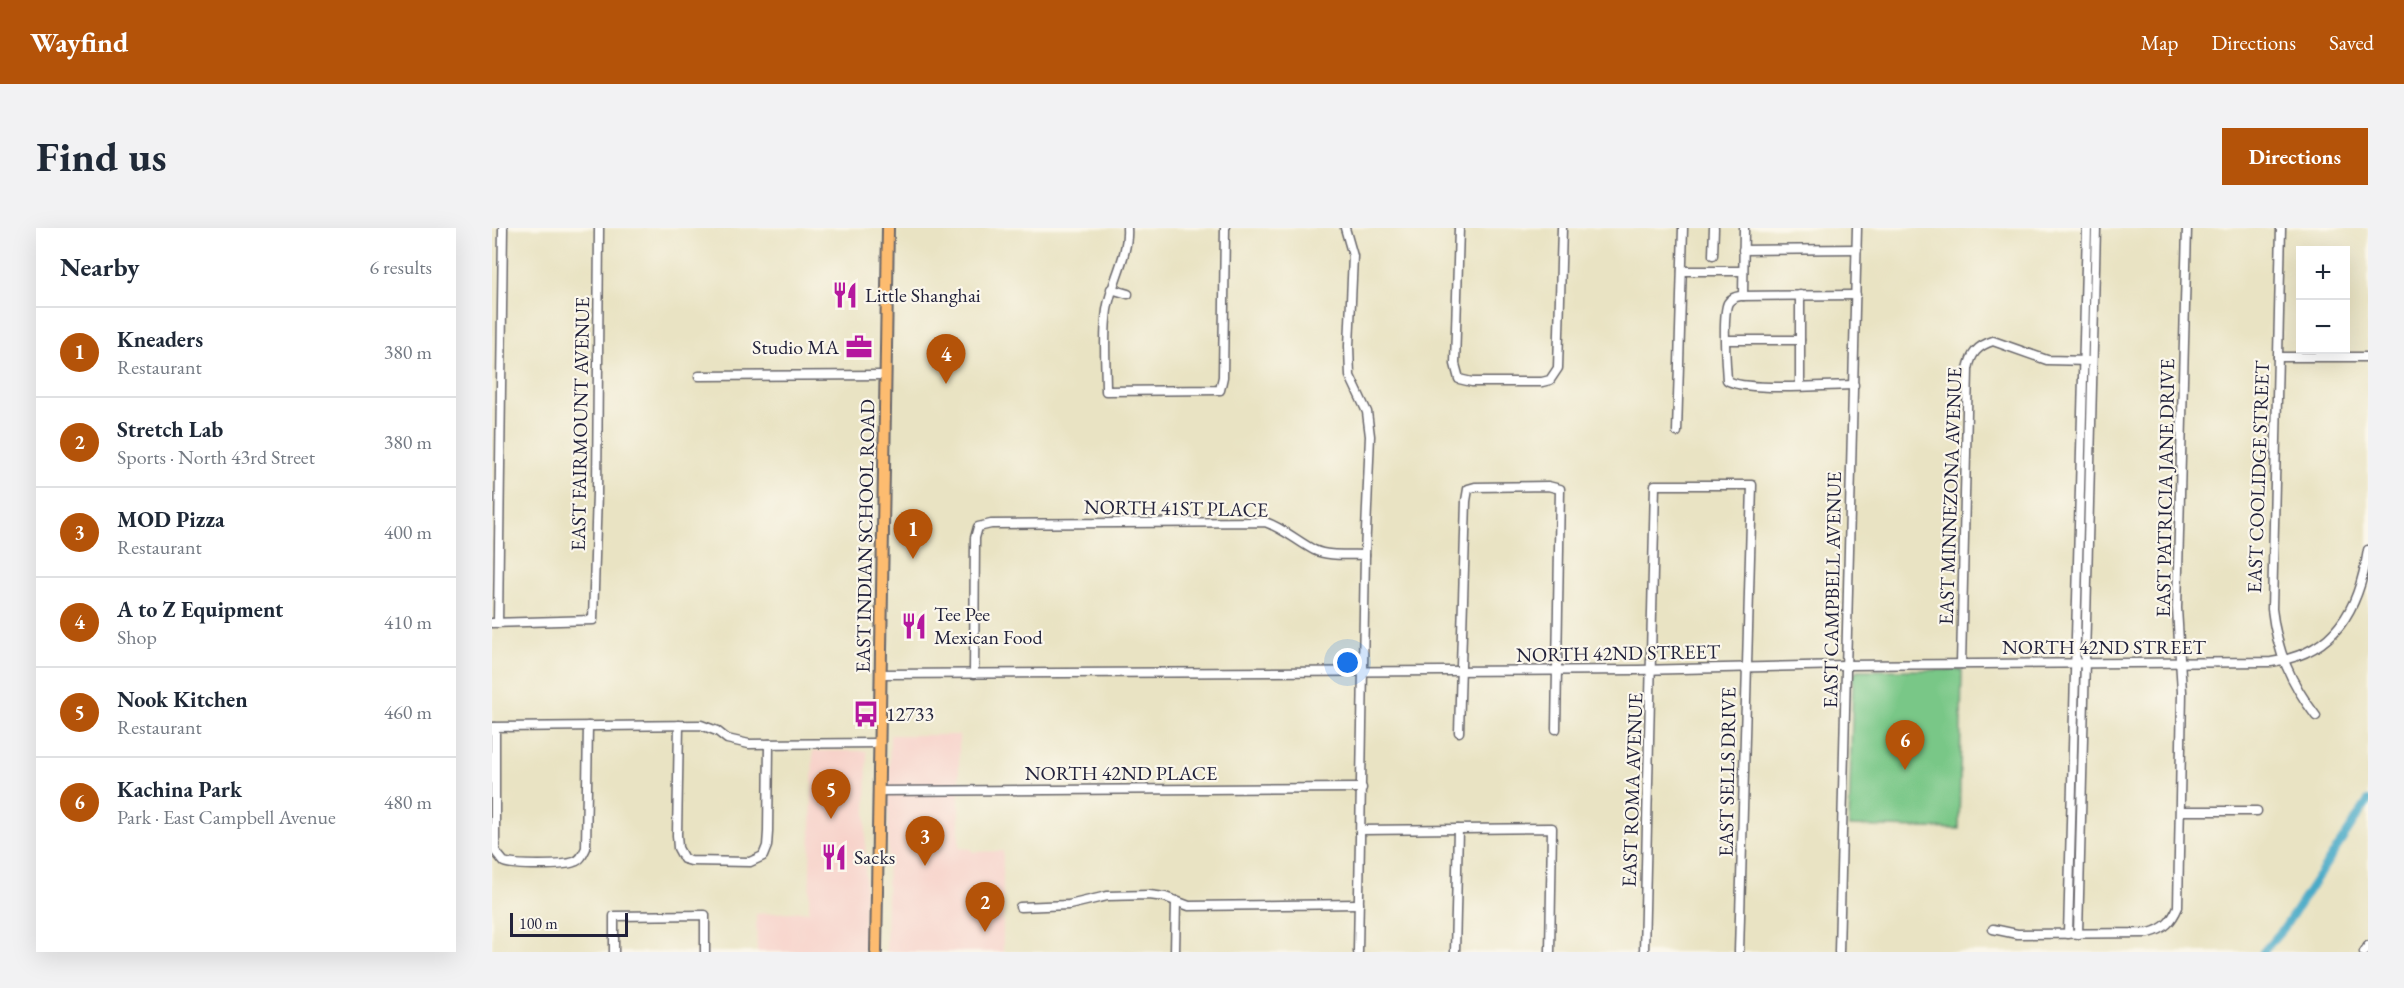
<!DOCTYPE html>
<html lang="en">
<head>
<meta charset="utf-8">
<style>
	:root { --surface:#fff; --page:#f2f2f3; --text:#1f2937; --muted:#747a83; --line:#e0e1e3; --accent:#b45309 }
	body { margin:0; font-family:"EB Garamond",serif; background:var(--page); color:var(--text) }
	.controls { position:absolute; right:18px; top:18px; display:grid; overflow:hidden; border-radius:0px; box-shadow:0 6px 24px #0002 }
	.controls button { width:54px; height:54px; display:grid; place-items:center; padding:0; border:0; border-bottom:2px solid var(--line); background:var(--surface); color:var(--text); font:30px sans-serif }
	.scale { position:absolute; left:18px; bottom:15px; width:118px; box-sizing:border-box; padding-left:6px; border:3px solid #22223b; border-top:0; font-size:16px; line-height:21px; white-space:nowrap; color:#22223b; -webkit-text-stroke:4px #fbf7ec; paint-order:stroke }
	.you { position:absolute; left:856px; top:435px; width:21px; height:21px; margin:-15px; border:4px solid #fff; border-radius:50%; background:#1a73e8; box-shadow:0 0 0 9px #1a73e833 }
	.badge { display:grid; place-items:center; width:39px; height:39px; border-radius:50%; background:var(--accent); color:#fff; font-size:20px; font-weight:700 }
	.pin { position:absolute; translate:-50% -50px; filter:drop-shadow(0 2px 3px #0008) }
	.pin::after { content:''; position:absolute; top:32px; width:21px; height:18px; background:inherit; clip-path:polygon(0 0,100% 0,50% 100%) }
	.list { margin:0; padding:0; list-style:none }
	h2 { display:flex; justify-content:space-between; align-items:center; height:78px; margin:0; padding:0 24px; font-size:26px }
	h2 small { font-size:20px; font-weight:400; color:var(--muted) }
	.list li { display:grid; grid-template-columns:39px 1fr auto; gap:18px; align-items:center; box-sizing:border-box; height:90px; padding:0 24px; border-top:2px solid var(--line) }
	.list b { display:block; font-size:22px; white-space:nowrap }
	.list p { margin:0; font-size:20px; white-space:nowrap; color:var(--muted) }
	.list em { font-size:20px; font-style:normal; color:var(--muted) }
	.map { position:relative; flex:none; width:1876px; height:724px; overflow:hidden; border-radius:0px }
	header { display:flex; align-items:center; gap:36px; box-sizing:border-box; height:84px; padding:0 30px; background:var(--accent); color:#fff }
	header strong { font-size:28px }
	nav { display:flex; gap:33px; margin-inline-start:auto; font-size:21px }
	.intro { display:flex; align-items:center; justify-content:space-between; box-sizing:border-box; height:144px; padding:0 36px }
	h1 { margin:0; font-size:42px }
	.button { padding:15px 27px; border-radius:0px; background:var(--accent); color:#fff; font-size:21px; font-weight:700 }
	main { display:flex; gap:36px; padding:0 36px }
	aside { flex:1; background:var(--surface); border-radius:0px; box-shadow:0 6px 24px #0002 }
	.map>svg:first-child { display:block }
	.built { fill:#f7d1c9 }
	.green { fill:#79c787; stroke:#4e7461; stroke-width:1.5 }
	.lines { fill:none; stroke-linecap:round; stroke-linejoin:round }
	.canal { stroke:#48aac7; stroke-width:8 }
	.minor-casing { stroke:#68666b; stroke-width:11 }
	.major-casing { stroke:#68666b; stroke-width:14 }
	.minor { stroke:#fff; stroke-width:8 }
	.major { stroke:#fdbc6f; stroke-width:10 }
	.labels { text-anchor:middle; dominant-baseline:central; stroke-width:4.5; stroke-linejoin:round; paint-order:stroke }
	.poi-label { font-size:20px; fill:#22223b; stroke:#fbf7ec; text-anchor:start }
	.street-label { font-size:20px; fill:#22223b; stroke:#fbf7ec }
</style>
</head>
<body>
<header>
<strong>Wayfind</strong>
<nav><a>Map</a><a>Directions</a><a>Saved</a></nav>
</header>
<div class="intro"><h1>Find us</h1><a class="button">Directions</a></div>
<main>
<aside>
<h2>Nearby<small>6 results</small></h2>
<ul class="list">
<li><span class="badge">1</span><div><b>Kneaders</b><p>Restaurant</p></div><em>380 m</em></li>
<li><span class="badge">2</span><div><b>Stretch Lab</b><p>Sports · North 43rd Street</p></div><em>380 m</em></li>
<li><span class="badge">3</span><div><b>MOD Pizza</b><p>Restaurant</p></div><em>400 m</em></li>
<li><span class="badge">4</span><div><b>A to Z Equipment</b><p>Shop</p></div><em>410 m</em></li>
<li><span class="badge">5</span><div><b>Nook Kitchen</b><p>Restaurant</p></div><em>460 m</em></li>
<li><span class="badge">6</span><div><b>Kachina Park</b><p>Park · East Campbell Avenue</p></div><em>480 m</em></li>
</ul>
</aside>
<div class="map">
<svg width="1876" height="724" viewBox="0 0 1876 724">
	<rect width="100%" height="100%" fill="#fbf7ec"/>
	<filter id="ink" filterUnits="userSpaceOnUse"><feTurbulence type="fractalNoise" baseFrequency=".0167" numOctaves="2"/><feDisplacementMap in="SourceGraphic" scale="12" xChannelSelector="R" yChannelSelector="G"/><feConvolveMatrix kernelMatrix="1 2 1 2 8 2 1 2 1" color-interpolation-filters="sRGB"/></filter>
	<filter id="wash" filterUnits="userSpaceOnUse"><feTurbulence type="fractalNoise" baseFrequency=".008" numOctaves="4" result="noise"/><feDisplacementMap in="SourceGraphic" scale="24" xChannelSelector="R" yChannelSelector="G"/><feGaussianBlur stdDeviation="1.35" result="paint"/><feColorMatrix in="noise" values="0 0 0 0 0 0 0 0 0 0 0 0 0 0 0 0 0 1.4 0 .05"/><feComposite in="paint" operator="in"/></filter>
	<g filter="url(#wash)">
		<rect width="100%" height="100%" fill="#e9e3c3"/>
		<!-- built -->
		<g class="built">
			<polygon points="398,507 467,507 467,620 480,621 480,624 511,623 511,724 394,724"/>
			<polygon points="321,523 375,523 372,724 265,724 264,686 317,683"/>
		</g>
		<!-- green -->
		<polygon class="green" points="1366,442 1470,442 1467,601 1357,598 1361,451 1362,446"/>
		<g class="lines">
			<!-- canal -->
			<polyline class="canal" points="1771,724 1792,700 1876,573"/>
		</g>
	</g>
	<g filter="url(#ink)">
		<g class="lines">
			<!-- minor casing -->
			<g class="minor-casing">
				<g id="minor">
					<path d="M 635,0 C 637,27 619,55 615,82 C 611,108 614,137 614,163 L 728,162 L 731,149 L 733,0"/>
					<polyline points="853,0 861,28 857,118 858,148 875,184 878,208 873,327 866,724"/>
					<polyline points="967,0 963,136 967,151 980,154 1050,154 1058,152 1066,140 1070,0"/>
					<path d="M 1789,0 L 1780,381 C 1785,423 1798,454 1824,488"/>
					<polyline points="1251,22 1365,21"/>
					<polyline points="1221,27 1222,0"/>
					<polyline points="1190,43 1251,43"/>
					<polyline points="619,61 636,66"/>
					<polyline points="1251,68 1252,0"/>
					<polyline points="1234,112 1308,112"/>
					<polyline points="1786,129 1876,129"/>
					<polyline points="207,148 394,147"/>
					<path d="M 1362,157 C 1338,157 1250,164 1235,152 C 1234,137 1230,87 1236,75 C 1239,70 1243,69 1248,68 L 1364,67"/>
					<polyline points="1308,158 1308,67"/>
					<polyline points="1185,204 1191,0"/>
					<polyline points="0,395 101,392 105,265 107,0"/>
					<polyline points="6,395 11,0"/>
					<path d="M 1469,436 L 1476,141 C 1479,126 1485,118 1501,113 L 1555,132 L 1597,133"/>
					<path d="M 389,446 L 1146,442 L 1354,437 L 1779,434 C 1843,426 1867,381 1876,322"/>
					<path d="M 482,446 L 483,310 L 486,299 L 499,296 L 773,294 C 791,300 805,313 822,322 C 837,329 857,326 873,327"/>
					<polyline points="187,497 185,607 186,620 192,631 199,633 258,634 271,628 275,618 276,604 277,516"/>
					<polyline points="0,499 209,497 225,503 235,511 257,516 388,515"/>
					<path d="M 3,499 L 3,623 L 12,634 C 21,638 73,638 82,634 C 89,632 91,626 94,620 L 96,498"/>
					<polyline points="967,504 974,273 976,261 983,259 1056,258 1068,261 1064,501"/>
					<polyline points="387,563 870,560"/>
					<polyline points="1689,583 1765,583"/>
					<polyline points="869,602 1060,600 1058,724"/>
					<polyline points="528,679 577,677 615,668 657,667 673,669 697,678 867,676"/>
					<path d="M 1501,701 L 1525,706 L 1657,705 C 1673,701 1680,693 1686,679 L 1690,464 L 1685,380 L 1695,0"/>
					<polyline points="1576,706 1595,0"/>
					<polyline points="1586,706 1604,0"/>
					<polyline points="122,724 122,688 213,687 213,724"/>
					<polyline points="683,724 684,673"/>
					<polyline points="963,724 966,601"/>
					<polyline points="1152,724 1163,257 1260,257 1247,724"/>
					<polyline points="1347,724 1365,0"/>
					<polyline points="1872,724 1876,718"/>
				</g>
			</g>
			<!-- major casing -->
			<g class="major-casing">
				<polyline id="major" points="384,724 396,0"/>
			</g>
			<!-- minor -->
			<use href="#minor" class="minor"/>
			<!-- major -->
			<use href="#major" class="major"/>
		</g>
	</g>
	<!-- icons -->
	<defs>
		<g id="restaurant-bare" transform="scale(2.07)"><path d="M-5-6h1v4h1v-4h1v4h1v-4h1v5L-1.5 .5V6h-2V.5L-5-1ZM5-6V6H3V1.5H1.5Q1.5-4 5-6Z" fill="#b5179e" stroke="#fbf7ec" stroke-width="2.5" paint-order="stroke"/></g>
		<g id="office-bare" transform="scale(2.07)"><path d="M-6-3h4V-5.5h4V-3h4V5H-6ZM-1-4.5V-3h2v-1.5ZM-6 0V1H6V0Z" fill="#b5179e" stroke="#fbf7ec" stroke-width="2.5" paint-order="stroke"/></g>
		<g id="bus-bare" transform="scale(2.07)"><path d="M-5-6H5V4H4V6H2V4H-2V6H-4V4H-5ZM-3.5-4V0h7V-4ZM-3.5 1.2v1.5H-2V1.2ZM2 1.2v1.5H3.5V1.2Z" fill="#b5179e" stroke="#fbf7ec" stroke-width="2.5" paint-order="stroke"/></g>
	</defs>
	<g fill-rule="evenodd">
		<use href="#restaurant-bare" x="353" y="67"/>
		<use href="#office-bare" x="367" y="119"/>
		<use href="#restaurant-bare" x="422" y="398"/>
		<use href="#bus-bare" x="374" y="486"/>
		<use href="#restaurant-bare" x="342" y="629"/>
	</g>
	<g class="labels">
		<!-- poi labels -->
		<g class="poi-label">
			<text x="373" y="67">Little Shanghai</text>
			<text x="347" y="119" text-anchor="end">Studio MA</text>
			<text x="442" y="386">Tee Pee<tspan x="442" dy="23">Mexican Food</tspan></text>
			<text x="394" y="486">12733</text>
			<text x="362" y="629">Sacks</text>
		</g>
		<!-- street labels -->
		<g class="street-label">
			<text transform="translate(88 196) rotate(-89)">EAST FAIRMOUNT AVENUE</text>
			<text transform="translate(1766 249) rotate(-88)">EAST COOLIDGE STREET</text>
			<text transform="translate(1673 260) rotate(-89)">EAST PATRICIA JANE DRIVE</text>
			<text transform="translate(1458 268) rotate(-88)">EAST MINNEZONA AVENUE</text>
			<text transform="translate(684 280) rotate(1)">NORTH 41ST PLACE</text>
			<text transform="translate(373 308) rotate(-89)">EAST INDIAN SCHOOL ROAD</text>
			<text transform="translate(1340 362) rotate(-89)">EAST CAMPBELL AVENUE</text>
			<text x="1612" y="419">NORTH 42ND STREET</text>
			<text transform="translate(1126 425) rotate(-1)">NORTH 42ND STREET</text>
			<text transform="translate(1235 544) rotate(-89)">EAST SELLS DRIVE</text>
			<text x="629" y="545">NORTH 42ND PLACE</text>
			<text transform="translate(1140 562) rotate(-88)">EAST ROMA AVENUE</text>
		</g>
	</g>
</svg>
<div class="controls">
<button>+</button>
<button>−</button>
</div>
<div class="scale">100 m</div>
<div class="you"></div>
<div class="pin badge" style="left:421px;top:331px">1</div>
<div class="pin badge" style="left:493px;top:704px">2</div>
<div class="pin badge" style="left:433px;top:638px">3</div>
<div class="pin badge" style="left:454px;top:156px">4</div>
<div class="pin badge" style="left:339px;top:591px">5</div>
<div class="pin badge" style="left:1413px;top:542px">6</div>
</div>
</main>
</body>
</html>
